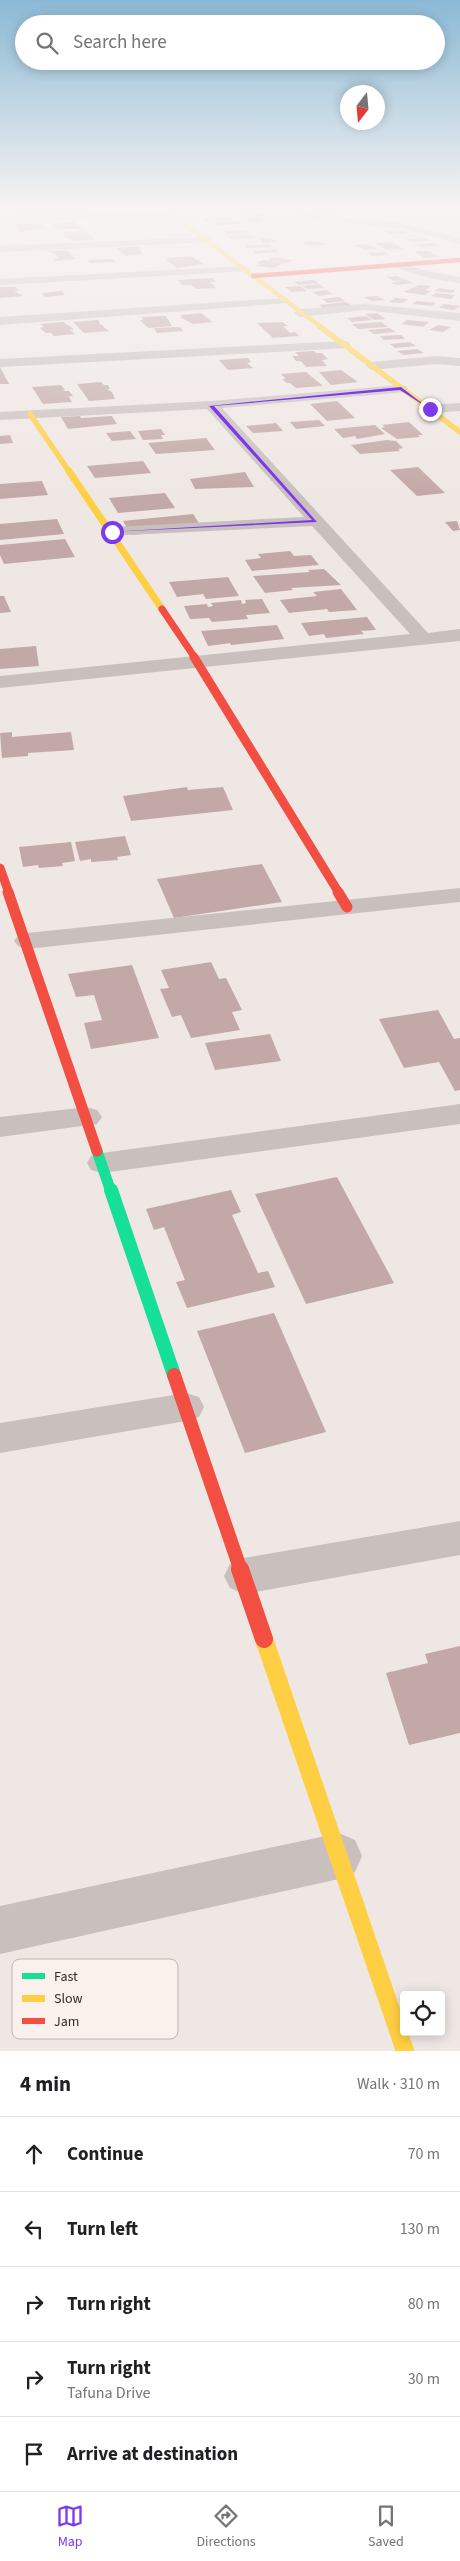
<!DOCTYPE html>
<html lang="en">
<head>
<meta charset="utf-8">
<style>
	:root { --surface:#fff; --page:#f6f6f6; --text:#202124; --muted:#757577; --line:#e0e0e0; --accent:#7c3aed }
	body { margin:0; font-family:"Source Sans 3",sans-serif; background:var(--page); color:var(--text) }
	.controls { position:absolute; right:15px; bottom:15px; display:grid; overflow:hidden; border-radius:5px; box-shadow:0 2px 12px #0003 }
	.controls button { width:45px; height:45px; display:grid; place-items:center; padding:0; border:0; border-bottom:1px solid var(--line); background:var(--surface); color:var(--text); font:25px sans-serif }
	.compass { position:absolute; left:340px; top:85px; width:45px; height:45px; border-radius:50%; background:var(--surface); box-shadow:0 2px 12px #0003; rotate:196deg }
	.stop { position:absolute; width:15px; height:15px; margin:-11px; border:4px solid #7c3aed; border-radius:50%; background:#fff }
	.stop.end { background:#7c3aed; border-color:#fff; box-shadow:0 1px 5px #0008 }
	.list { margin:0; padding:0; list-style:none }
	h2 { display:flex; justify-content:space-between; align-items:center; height:65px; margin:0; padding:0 20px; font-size:21px }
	h2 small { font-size:16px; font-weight:400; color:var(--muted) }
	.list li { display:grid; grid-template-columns:32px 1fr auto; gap:15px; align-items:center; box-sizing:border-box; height:75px; padding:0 20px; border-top:1px solid var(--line) }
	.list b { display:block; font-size:19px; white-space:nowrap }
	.list p { margin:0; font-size:16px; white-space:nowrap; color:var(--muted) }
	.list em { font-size:16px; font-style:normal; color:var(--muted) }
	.icon { flex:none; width:28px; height:28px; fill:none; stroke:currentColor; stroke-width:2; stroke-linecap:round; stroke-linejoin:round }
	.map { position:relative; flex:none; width:460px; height:2051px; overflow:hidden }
	.search { position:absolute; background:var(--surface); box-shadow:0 2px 12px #0003; left:15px; right:15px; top:15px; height:55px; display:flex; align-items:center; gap:12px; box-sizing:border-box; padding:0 18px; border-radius:28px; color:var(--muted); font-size:19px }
	.sheet { height:440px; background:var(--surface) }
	nav { display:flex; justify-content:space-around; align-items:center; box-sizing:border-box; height:70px; border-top:1px solid var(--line); background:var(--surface); font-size:14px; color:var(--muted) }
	nav a { display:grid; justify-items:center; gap:2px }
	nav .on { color:var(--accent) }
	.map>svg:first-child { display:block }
	.building { fill:#c2a8a6 }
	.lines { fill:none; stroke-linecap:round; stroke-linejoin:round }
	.street { fill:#c9c0bd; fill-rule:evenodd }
	.fast-far1 { stroke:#16e098; stroke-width:11 }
	.fast { stroke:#16e098; stroke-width:14 }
	.slow-far3 { stroke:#ffcf43; stroke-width:4.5 }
	.slow-far2 { stroke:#ffcf43; stroke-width:5.5 }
	.slow-far1 { stroke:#ffcf43; stroke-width:7 }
	.slow { stroke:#ffcf43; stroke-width:18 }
	.jam-far5 { stroke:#f24e42; stroke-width:4.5 }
	.jam-far4 { stroke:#f24e42; stroke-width:7 }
	.jam-far3 { stroke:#f24e42; stroke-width:9 }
	.jam-far2 { stroke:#f24e42; stroke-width:11 }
	.jam-far1 { stroke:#f24e42; stroke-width:14 }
	.jam { stroke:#f24e42; stroke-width:18 }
	.route { fill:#7c3aed }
	.key { fill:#faf1ed; stroke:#c0b6b3; stroke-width:1 }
	.key-label { font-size:14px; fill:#3a2c2b }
</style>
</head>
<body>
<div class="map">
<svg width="460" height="2051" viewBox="0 0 460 2051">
	<rect width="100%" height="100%" fill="#efe7e4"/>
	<!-- building -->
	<g class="building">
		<polygon points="13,211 34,211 36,214 16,215"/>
		<polygon points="263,214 270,218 260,219 265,222 252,223 241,216"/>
		<polygon points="230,217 236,220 208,222 202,219"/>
		<polygon points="75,221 82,229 57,229 53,224"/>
		<polygon points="238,221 241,224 216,225 213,223"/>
		<polygon points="24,223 41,224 45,228 20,232 13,224"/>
		<polygon points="247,230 250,233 228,234 224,231"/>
		<polygon points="403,230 408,233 390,234 385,231"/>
		<polygon points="85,231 96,240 74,241 70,238 66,238 63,232"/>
		<polygon points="252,235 256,238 231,239 227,236"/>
		<polygon points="258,238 271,238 277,242 264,243"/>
		<polygon points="426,238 431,241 411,242 406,239"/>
		<polygon points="308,241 326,243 320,246 302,244"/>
		<polygon points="392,242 403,249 386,250 375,243"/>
		<polygon points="434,243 439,246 419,247 414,244"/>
		<polygon points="269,244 273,247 248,248 245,246"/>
		<polygon points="367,244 378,249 364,250 354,245"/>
		<polygon points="138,246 142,249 138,249 144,254 126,256 116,248"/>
		<polygon points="276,249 279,252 256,254 252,251"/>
		<polygon points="67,250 76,259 56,261 54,259 59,258 54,253 47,251"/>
		<polygon points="414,251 429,251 440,257 424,258"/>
		<polygon points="385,252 390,255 373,256 368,253"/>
		<polygon points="190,256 204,264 177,268 166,260 169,260 166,258"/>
		<polygon points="274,257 293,260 287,263 268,260"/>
		<polygon points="113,259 115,262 90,263 87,260"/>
		<polygon points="263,260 284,263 273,268 256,266 261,264 256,263"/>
		<polygon points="397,276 406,280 413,283 397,285 390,283 404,280 394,281 386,277"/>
		<polygon points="212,278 216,282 211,282 216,288 196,289 191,285 182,285 178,280"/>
		<polygon points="314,280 319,283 299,285 294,282"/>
		<polygon points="319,284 325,288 308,289 302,286"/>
		<polygon points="419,285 431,286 425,290 431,291 425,295 403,292"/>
		<polygon points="300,286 307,291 292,292 285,287"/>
		<polygon points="0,287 16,287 19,291 14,291 24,296 0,298"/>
		<polygon points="439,288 456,290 452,293 434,291"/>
		<polygon points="326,290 333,294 319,296 312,292"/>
		<polygon points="62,291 65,295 45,297 42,293"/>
		<polygon points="436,293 455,295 451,299 431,296"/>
		<polygon points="377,296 385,300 372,301 363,297"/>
		<polygon points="339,297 345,301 328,303 322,299"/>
		<polygon points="395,298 408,299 402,303 389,302"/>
		<polygon points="417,301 436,303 432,306 412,304"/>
		<polygon points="346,302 352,306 325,309 319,305"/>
		<polygon points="444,304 460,306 454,310 439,308"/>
		<polygon points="201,313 212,322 193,324 180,317 183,317 180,315"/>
		<polygon points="377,313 386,319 374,320 365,314"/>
		<polygon points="166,316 172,326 148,328 140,320 143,320 142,317"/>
		<polygon points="366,316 372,320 352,322 347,318"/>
		<polygon points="98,320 100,324 105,327 103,327 109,331 84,333 73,322"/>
		<polygon points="407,320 429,322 423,327 401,324"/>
		<polygon points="63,322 74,329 70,330 75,334 54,336 51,333 46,333 40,328 44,327 40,324"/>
		<polygon points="282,322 288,326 283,326 290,333 295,332 299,336 273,338 257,323"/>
		<polygon points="381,322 388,327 358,329 352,324"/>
		<polygon points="438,325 451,327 443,332 429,330"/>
		<polygon points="180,327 183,331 157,333 154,328"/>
		<polygon points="389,328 396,332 374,334 368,330"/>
		<polygon points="401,335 405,339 384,340 380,336"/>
		<polygon points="410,342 416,346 395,348 390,344"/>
		<polygon points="417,349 424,353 404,355 397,351"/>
		<polygon points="314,351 316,353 322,353 328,359 322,360 327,366 306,367 301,361 296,361 292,356 299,356 295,352"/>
		<polygon points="248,358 251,362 247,363 253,368 228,370 219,360"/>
		<polygon points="0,367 9,384 0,384"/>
		<polygon points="341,370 358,382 331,385 319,372"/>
		<polygon points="306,372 323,386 296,388 290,383 287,383 282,379 286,379 281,374"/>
		<polygon points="101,382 104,385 108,385 110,389 107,389 112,392 115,399 89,401 77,384"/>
		<polygon points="61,385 65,390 62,391 69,391 73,396 65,397 69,397 72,402 43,404 32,387"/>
		<polygon points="337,401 355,418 327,421 310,404"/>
		<polygon points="80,416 81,418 112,416 117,424 68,429 61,417"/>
		<polygon points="319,420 325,426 296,429 290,422"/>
		<polygon points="409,422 423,435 418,435 420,437 397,439 381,428 385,427 382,425"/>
		<polygon points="276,423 283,431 253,433 246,426"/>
		<polygon points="375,425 385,434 357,439 355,436 343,438 334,429"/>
		<polygon points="161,429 165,435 161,435 163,439 143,440 138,431"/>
		<polygon points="130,431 136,439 112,441 106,433"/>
		<polygon points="10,435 13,443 0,444 0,436"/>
		<polygon points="206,438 215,450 156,454 148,443"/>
		<polygon points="387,440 396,441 403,448 398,449 400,451 360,454 351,445"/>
		<polygon points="143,461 151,473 95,478 87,466"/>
		<polygon points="418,467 445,493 417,496 390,470"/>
		<polygon points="245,472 254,487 195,489 190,479"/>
		<polygon points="42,481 48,495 0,499 0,484"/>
		<polygon points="165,493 175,508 118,513 109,498"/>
		<polygon points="193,514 202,528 131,535 123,521"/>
		<polygon points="57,519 64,534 0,540 0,524"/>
		<polygon points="457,521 460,530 453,531 445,522"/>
		<polygon points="65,539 75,557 4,564 0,555 0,545"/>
		<polygon points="290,551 294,556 311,555 319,565 252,571 245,560 261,558 258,554"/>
		<polygon points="324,569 341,585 291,588 293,590 265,593 253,576 310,572 308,570"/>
		<polygon points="228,577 239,596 206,599 203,594 177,597 169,582"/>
		<polygon points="341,589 357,610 329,612 327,609 289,613 280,600 317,596 313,592"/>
		<polygon points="0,596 4,596 11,612 0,613"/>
		<polygon points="262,599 270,613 246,615 248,619 212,622 209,618 190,619 184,606 207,604 208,607 213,606 211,603 241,600 242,604 246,603 245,600"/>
		<polygon points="367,617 376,630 361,631 364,634 326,638 324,634 309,636 301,623"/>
		<polygon points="277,625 284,639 231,645 230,643 208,646 201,631"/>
		<polygon points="36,646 39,666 0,669 0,649"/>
		<polygon points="12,732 12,737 71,732 74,750 28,753 28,756 2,758 0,733"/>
		<polygon points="187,787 188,790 223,787 233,810 131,821 123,796"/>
		<polygon points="125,836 131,855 117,857 118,860 91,862 91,859 80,861 75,842"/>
		<polygon points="71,842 75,861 62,863 63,866 39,868 38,865 23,867 19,847"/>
		<polygon points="262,864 282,902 174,918 157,879"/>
		<polygon points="211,962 219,979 226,978 242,1010 232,1012 240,1030 191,1038 181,1015 172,1017 160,989 169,988 161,970"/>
		<polygon points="132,965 159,1038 91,1049 84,1023 102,1020 94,995 76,997 68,974"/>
		<polygon points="438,1010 454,1039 460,1038 460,1090 455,1091 439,1062 404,1068 379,1019"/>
		<polygon points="270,1034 281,1061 215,1070 205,1043"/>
		<polygon points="337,1177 394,1283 306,1304 255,1194"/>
		<polygon points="231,1190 241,1212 232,1215 258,1273 268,1271 275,1287 187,1308 176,1282 185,1280 164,1227 154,1230 146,1209"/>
		<polygon points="274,1313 326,1432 245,1453 197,1331"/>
		<polygon points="460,1646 460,1733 409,1745 386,1673 428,1663 425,1654"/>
	</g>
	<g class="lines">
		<!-- street -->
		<g class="street">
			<polygon points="141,211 173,213 168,216 0,223 0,217"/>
			<polygon points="294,211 403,223 460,238 460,244 403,229 316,220"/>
			<polygon points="207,237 211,238 211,242 0,252 0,246"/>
			<polygon points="397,262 431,272 460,277 460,283 429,278 393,267 393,263"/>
			<polygon points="244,266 249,269 248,271 0,285 0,279"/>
			<polygon points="284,298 288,299 288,303 0,325 0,317"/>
			<polygon points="365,304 460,313 460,321 365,310 300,317 294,313 300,309"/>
			<polygon points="344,341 348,342 350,345 348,348 0,367 0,359"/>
			<polygon points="436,356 460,358 460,366 436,364 372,370 366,366 372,362"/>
			<polygon points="401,385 406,386 408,389 406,392 222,408 428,633 460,629 460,641 0,688 0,676 410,634 312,526 106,536 104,532 106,528 112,527 304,517 207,409 0,420 0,412 211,401"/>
			<polygon points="460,403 460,411 430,413 423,409 430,405"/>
			<polygon points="460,888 460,902 27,949 18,946 14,941 18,936 27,933"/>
			<polygon points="460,1104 460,1124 102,1173 91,1170 87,1163 91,1156 102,1153"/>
			<polygon points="87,1107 97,1110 102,1117 97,1124 0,1137 0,1117"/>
			<polygon points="186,1393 199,1397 204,1407 199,1417 186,1421 0,1453 0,1423"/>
			<polygon points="460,1521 460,1555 244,1594 230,1588 224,1576 230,1564 244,1558"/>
			<polygon points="339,1833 355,1840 362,1856 355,1872 339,1879 0,1954 0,1906"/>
		</g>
		<!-- fast-far1 -->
		<polyline class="fast-far1" points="97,1151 111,1192"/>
		<!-- fast -->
		<polyline class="fast" points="111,1190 174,1375"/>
		<!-- slow-far3 -->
		<polyline class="slow-far3" points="167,211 321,327"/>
		<!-- slow-far2 -->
		<g class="slow-far2">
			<polyline points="319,326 460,432"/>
			<polyline points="30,414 70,473"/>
		</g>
		<!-- slow-far1 -->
		<polyline class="slow-far1" points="69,471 162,609"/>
		<!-- slow -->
		<polyline class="slow" points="264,1639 405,2051"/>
		<!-- jam-far5 -->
		<polyline class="jam-far5" points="253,276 460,260"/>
		<!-- jam-far4 -->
		<polyline class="jam-far4" points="162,609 195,658"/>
		<!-- jam-far3 -->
		<g class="jam-far3">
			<polyline points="194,657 339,893"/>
			<polyline points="0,868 9,893"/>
		</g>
		<!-- jam-far2 -->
		<g class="jam-far2">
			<polyline points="8,892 97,1151"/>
			<polyline points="338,892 347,907"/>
		</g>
		<!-- jam-far1 -->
		<polyline class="jam-far1" points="174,1375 241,1571"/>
		<!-- jam -->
		<polyline class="jam" points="240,1569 264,1639"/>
	</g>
	<!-- sky -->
	<linearGradient id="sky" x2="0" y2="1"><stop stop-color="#8bb9d5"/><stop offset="0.42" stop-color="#f8f4f3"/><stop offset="1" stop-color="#f8f4f3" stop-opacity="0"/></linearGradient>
	<rect width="460" height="498" fill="url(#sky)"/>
	<!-- route -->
	<polygon class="route" points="401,387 431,410 400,390 214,406 317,522 109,532 312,520 209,406"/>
	<!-- legend -->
	<rect x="12" y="1959" width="166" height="80" rx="8" class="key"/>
	<rect x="22" y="1973" width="23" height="6" fill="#16e098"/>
	<rect x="22" y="1995" width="23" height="7" fill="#ffcf43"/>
	<rect x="22" y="2018" width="23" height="6" fill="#f24e42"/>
	<g class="key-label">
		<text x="54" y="1981">Fast</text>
		<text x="54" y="2003">Slow</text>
		<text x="54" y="2026">Jam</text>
	</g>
</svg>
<div class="controls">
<button><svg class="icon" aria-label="locate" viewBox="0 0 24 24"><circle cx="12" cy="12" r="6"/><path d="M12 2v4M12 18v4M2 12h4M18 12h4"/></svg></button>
</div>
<svg class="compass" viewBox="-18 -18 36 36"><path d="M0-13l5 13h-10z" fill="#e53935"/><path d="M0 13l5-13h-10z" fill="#757577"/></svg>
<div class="stop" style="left:112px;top:532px"></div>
<div class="stop end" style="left:430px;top:409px"></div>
<div class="search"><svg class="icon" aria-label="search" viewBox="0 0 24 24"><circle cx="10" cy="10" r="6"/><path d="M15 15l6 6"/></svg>Search here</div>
</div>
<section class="sheet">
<h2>4 min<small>Walk · 310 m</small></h2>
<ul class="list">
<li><svg class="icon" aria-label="ahead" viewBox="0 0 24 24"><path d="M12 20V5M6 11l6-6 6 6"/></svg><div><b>Continue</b></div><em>70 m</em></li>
<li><svg class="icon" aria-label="left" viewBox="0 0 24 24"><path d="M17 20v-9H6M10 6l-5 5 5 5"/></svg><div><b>Turn left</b></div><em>130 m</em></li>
<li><svg class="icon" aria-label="right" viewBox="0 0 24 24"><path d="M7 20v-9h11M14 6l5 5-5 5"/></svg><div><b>Turn right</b></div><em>80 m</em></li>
<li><svg class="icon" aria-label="right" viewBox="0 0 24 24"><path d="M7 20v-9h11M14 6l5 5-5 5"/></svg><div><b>Turn right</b><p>Tafuna Drive</p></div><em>30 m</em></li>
<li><svg class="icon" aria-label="arrive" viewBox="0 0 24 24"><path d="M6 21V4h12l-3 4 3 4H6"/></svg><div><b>Arrive at destination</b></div></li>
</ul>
</section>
<nav>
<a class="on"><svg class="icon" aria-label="map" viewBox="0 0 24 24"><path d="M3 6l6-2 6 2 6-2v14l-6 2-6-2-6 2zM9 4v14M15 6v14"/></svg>Map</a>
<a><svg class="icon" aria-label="directions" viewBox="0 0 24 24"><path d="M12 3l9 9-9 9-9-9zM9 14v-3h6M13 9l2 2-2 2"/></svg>Directions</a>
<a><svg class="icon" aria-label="saved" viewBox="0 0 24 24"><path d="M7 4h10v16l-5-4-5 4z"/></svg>Saved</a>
</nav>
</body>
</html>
